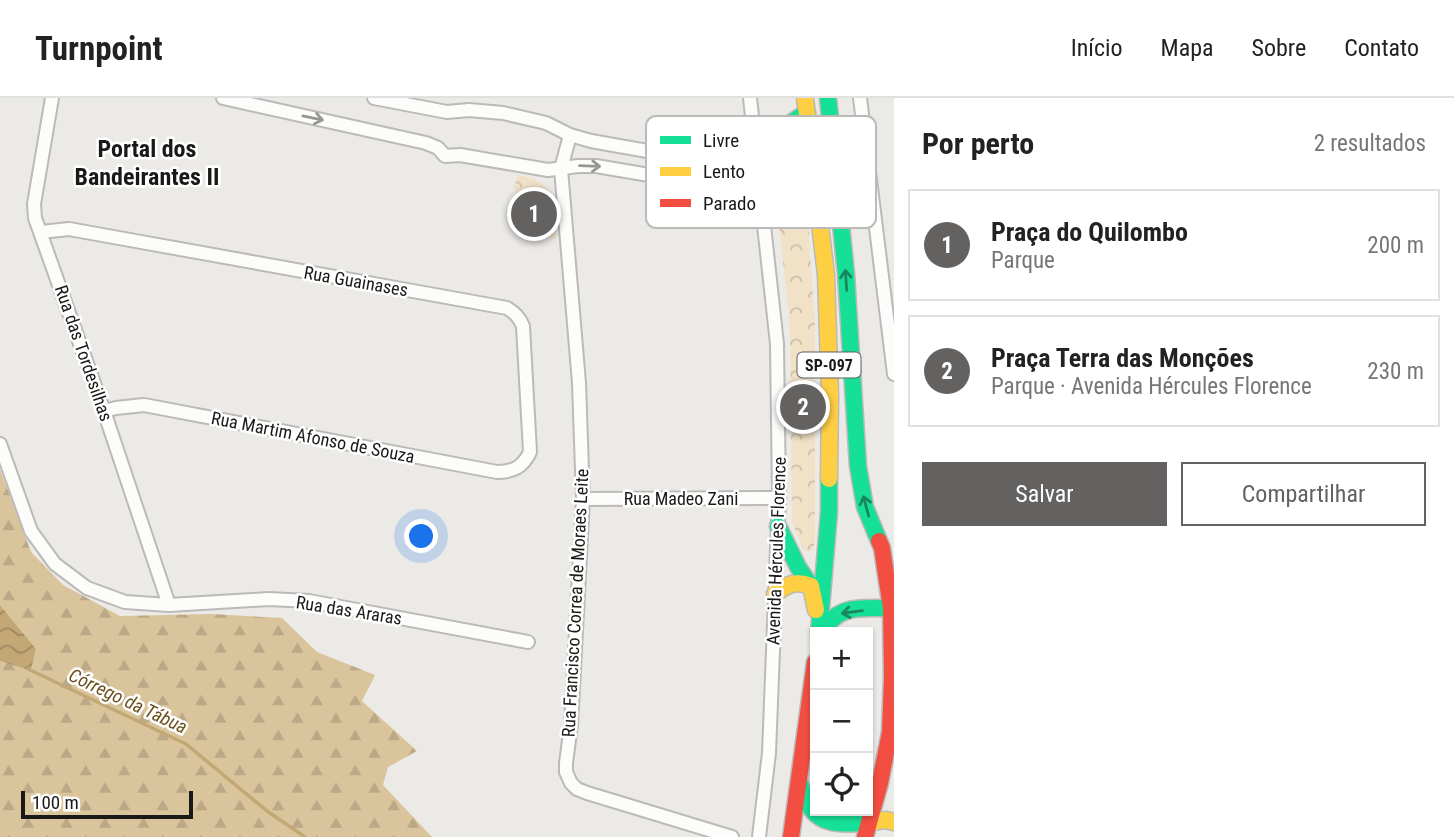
<!DOCTYPE html>
<html lang="pt">
<head>
<meta charset="utf-8">
<style>
	:root { --surface:#fff; --page:#f6f6f6; --text:#222; --muted:#767676; --line:#e0e0e0; --accent:#646260 }
	body { margin:0; font-family:"Roboto Condensed",sans-serif; background:var(--page); color:var(--text) }
	.controls { position:absolute; right:21px; bottom:21px; display:grid; overflow:hidden; border-radius:0px; box-shadow:0 2px 5px #0004 }
	.controls button { width:63px; height:63px; display:grid; place-items:center; padding:0; border:0; border-bottom:2px solid var(--line); background:var(--surface); color:var(--text); font:35px sans-serif }
	.scale { position:absolute; left:21px; bottom:18px; width:172px; box-sizing:border-box; padding-left:7px; border:4px solid #1a1917; border-top:0; font-size:19px; line-height:24px; white-space:nowrap; color:#1a1917; -webkit-text-stroke:5px #fff; paint-order:stroke }
	.you { position:absolute; left:422px; top:439px; width:24px; height:24px; margin:-18px; border:5px solid #fff; border-radius:50%; background:#1a73e8; box-shadow:0 0 0 10px #1a73e833 }
	.badge { display:grid; place-items:center; width:46px; height:46px; border-radius:50%; background:var(--accent); color:#fff; font-size:23px; font-weight:700 }
	.pin { position:absolute; translate:-50% -50%; border:4px solid #fff; box-shadow:0 2px 7px #0006 }
	.list { margin:0; padding:0; list-style:none }
	h2 { display:flex; justify-content:space-between; align-items:center; height:91px; margin:0; padding:0 28px; font-size:30px }
	h2 small { font-size:23px; font-weight:400; color:var(--muted) }
	.list li { display:grid; grid-template-columns:46px 1fr auto; gap:21px; align-items:center; box-sizing:border-box; height:112px; margin:0 14px 14px; padding:0 14px; border:2px solid var(--line); border-radius:0px }
	.list b { display:block; font-size:26px; white-space:nowrap }
	.list p { margin:0; font-size:23px; white-space:nowrap; color:var(--muted) }
	.list em { font-size:23px; font-style:normal; color:var(--muted) }
	.actions { display:flex; gap:14px; padding:21px 28px }
	.actions a { flex:1; padding:16px 0; border:2px solid var(--accent); border-radius:0px; text-align:center; font-size:24px; color:var(--accent) }
	.actions .main { background:var(--accent); color:#fff }
	.icon { flex:none; width:38px; height:38px; fill:none; stroke:currentColor; stroke-width:2; stroke-linecap:round; stroke-linejoin:round }
	.map { position:relative; flex:none; width:894px; height:739px; overflow:hidden }
	header { display:flex; align-items:center; gap:42px; box-sizing:border-box; height:98px; padding:0 35px; background:var(--surface); border-bottom:2px solid var(--line) }
	header strong { font-size:33px }
	nav { display:flex; gap:38px; margin-inline-start:auto; font-size:24px }
	main { display:flex }
	aside { flex:1; background:var(--surface) }
	.map>svg:first-child { display:block }
	.forest { fill:url(#forest-firs) }
	.park { fill:url(#park-crowns) }
	.water { fill:url(#water-waves) }
	.lines { fill:none; stroke-linecap:round; stroke-linejoin:round }
	.stream { stroke:#c3a875; stroke-width:3.5 }
	.street-casing { stroke:#bcbab8; stroke-width:16 }
	.fast-casing { stroke:#bcbab8; stroke-width:19 }
	.slow-casing { stroke:#bcbab8; stroke-width:19 }
	.jam-casing { stroke:#bcbab8; stroke-width:19 }
	.street { stroke:#fcfcfb; stroke-width:12 }
	.fast { stroke:#16e098; stroke-width:16 }
	.slow { stroke:#ffcf43; stroke-width:16 }
	.jam { stroke:#f24e42; stroke-width:16 }
	.oneway { stroke:#969694 }
	.oneway2 { stroke:#18865e }
	.labels { text-anchor:middle; dominant-baseline:central; stroke-width:5; stroke-linejoin:round; paint-order:stroke }
	.shield { fill:#fff; stroke:#5f5e5d; stroke-width:2 }
	.shield-label { font-size:16px; font-weight:bold; fill:#1a1917 }
	.street-label { font-size:18px; fill:#1a1917; stroke:#fff }
	.water-label { font-size:19px; font-style:italic; fill:#6c501b; stroke:#fff }
	.district-label { font-size:24px; font-weight:bold; fill:#1a1917; stroke:#fff }
	.key { fill:#fff; stroke:#babab9; stroke-width:2 }
	.key-label { font-size:19px; fill:#1a1917 }
</style>
</head>
<body>
<header>
<strong>Turnpoint</strong>
<nav><a>Início</a><a>Mapa</a><a>Sobre</a><a>Contato</a></nav>
</header>
<main>
<div class="map">
<svg width="894" height="739" viewBox="0 0 894 739">
	<defs>
		<pattern id="forest-firs" width="22" height="20" patternUnits="userSpaceOnUse" patternTransform="scale(1.75)"><rect width="22" height="20" fill="#dac49c"/><path d="M5 1l3.5 6h-7zM16 11l3.5 6h-7z" fill="#baa886"/></pattern>
		<pattern id="park-crowns" width="20" height="18" patternUnits="userSpaceOnUse" patternTransform="scale(1.75)"><rect width="20" height="18" fill="#f0e1c7"/><path d="M2 6a3 3 0 1 1 6 0M12 15a3 3 0 1 1 6 0" fill="none" stroke="#cdc0aa"/></pattern>
		<pattern id="water-waves" width="16" height="10" patternUnits="userSpaceOnUse" patternTransform="scale(1.75)"><rect width="16" height="10" fill="#c3a875"/><path d="M0 5q4-4 8 0t8 0" fill="none" stroke="#9e885f"/></pattern>
	</defs>
	<rect width="100%" height="100%" fill="#eceae7"/>
	<!-- forest -->
	<polygon class="forest" points="0,371 31,454 63,487 120,518 211,516 282,520 317,554 375,577 362,603 417,653 388,669 383,687 432,739 0,739 0,563 31,573 36,552 0,507"/>
	<!-- park -->
	<g class="park">
		<polygon points="802,35 815,226 815,438 814,450 808,454 803,452 792,423 790,230 771,50"/>
		<path d="M 518,77 C 560,84 552,106 556,141 L 512,132 L 518,100 L 514,89 Z"/>
	</g>
	<!-- water -->
	<polygon class="water" points="0,507 36,551 31,573 0,563"/>
	<g class="lines">
		<!-- stream -->
		<polyline class="stream" points="28,571 186,646 267,713 305,739"/>
		<!-- street casing -->
		<g class="street-casing">
			<g id="street">
				<polyline points="52,0 34,106 35,120 104,313 169,507"/>
				<polyline points="223,0 426,45 438,50 445,58 460,57 548,72 578,68 596,68 761,96"/>
				<polyline points="374,0 447,14 469,12 503,15 546,25 570,37 591,43 698,62 714,61 755,42"/>
				<polyline points="750,0 777,246 779,400 769,655 759,739"/>
				<polyline points="860,0 894,276"/>
				<polyline points="570,37 561,71 579,285 583,401 571,627 566,665 566,674 571,685 577,691 587,695 732,739"/>
				<path d="M 41,134 L 69,131 L 507,210 C 515,215 519,219 523,228 L 530,354 C 523,369 513,374 497,374 L 144,307 L 116,310 L 104,313"/>
				<polyline points="0,346 31,433 55,466 87,490 125,504 169,507 269,501 309,503 528,544"/>
				<polyline points="583,401 779,400"/>
			</g>
		</g>
		<!-- fast casing -->
		<g class="fast-casing">
			<g id="fast">
				<polyline points="828,0 846,176 858,368 865,409 879,443"/>
				<polyline points="755,42 782,31 807,14"/>
				<polyline points="778,428 798,469 811,488"/>
				<polyline points="819,534 829,414 829,381"/>
				<path d="M 823,534 C 838,505 862,511 891,510"/>
				<path d="M 800,685 C 810,727 832,728 870,724"/>
			</g>
		</g>
		<!-- slow casing -->
		<g class="slow-casing">
			<g id="slow">
				<polyline points="805,0 826,177 830,298 829,381"/>
				<path d="M 775,496 C 787,486 796,482 811,488 L 816,512"/>
				<polyline points="870,724 886,722 894,724"/>
			</g>
		</g>
		<!-- jam casing -->
		<g class="jam-casing">
			<g id="jam">
				<polyline points="791,739 815,564"/>
				<polyline points="865,739 880,685 890,634 892,579 891,510 882,450 879,443"/>
			</g>
		</g>
		<!-- street -->
		<use href="#street" class="street"/>
		<!-- fast -->
		<use href="#fast" class="fast"/>
		<!-- slow -->
		<use href="#slow" class="slow"/>
		<!-- jam -->
		<use href="#jam" class="jam"/>
	</g>
	<!-- one-way arrows -->
	<defs><path id="oneway-shaft" d="M-6 0H5M1.5-3L5.5 0L1.5 3" fill="none" stroke-width="1.6" stroke-linecap="round" stroke-linejoin="round" transform="scale(1.75)"/></defs>
	<g class="oneway">
		<use href="#oneway-shaft" transform="translate(313 20) rotate(12)"/>
		<use href="#oneway-shaft" transform="translate(590 68) rotate(2)"/>
	</g>
	<g class="oneway2">
		<use href="#oneway-shaft" transform="translate(846 182) rotate(-94)"/>
		<use href="#oneway-shaft" transform="translate(866 408) rotate(-105)"/>
		<use href="#oneway-shaft" transform="translate(852 514) rotate(173)"/>
	</g>
	<g class="labels">
		<!-- shield labels -->
		<rect class="shield" x="797.5" y="254.5" width="63" height="25" rx="5"/>
		<g class="shield-label">
			<text x="829" y="267">SP-097</text>
		</g>
		<!-- street labels -->
		<g class="street-label">
			<text transform="translate(356 183) rotate(10)">Rua Guainases</text>
			<text transform="translate(84 255) rotate(71)">Rua das Tordesilhas</text>
			<text transform="translate(313 339) rotate(11)">Rua Martim Afonso de Souza</text>
			<text x="681" y="400">Rua Madeo Zani</text>
			<text transform="translate(776 453) rotate(-88)">Avenida Hércules Florence</text>
			<text transform="translate(575 505) rotate(-87)">Rua Francisco Correa de Moraes Leite</text>
			<text transform="translate(349 512) rotate(9)">Rua das Araras</text>
		</g>
		<!-- water labels -->
		<g class="water-label">
			<text transform="translate(128 603) rotate(25)">Córrego da Tábua</text>
		</g>
		<!-- district labels -->
		<g class="district-label">
			<text x="147" y="51">Portal dos<tspan x="147" dy="28">Bandeirantes II</tspan></text>
		</g>
	</g>
	<!-- legend -->
	<rect x="646" y="18" width="230" height="112" rx="10" class="key"/>
	<rect x="660" y="38" width="31" height="8" fill="#16e098"/>
	<rect x="660" y="69" width="31" height="9" fill="#ffcf43"/>
	<rect x="660" y="101" width="31" height="8" fill="#f24e42"/>
	<g class="key-label">
		<text x="703" y="49">Livre</text>
		<text x="703" y="80">Lento</text>
		<text x="703" y="112">Parado</text>
	</g>
</svg>
<div class="controls">
<button>+</button>
<button>−</button>
<button><svg class="icon" aria-label="locate" viewBox="0 0 24 24"><circle cx="12" cy="12" r="6"/><path d="M12 2v4M12 18v4M2 12h4M18 12h4"/></svg></button>
</div>
<div class="scale">100 m</div>
<div class="you"></div>
<div class="pin badge" style="left:534px;top:116px">1</div>
<div class="pin badge" style="left:803px;top:309px">2</div>
</div>
<aside>
<h2>Por perto<small>2 resultados</small></h2>
<ul class="list">
<li><span class="badge">1</span><div><b>Praça do Quilombo</b><p>Parque</p></div><em>200 m</em></li>
<li><span class="badge">2</span><div><b>Praça Terra das Monções</b><p>Parque · Avenida Hércules Florence</p></div><em>230 m</em></li>
</ul>
<div class="actions"><a class="main">Salvar</a><a>Compartilhar</a></div>
</aside>
</main>
</body>
</html>
